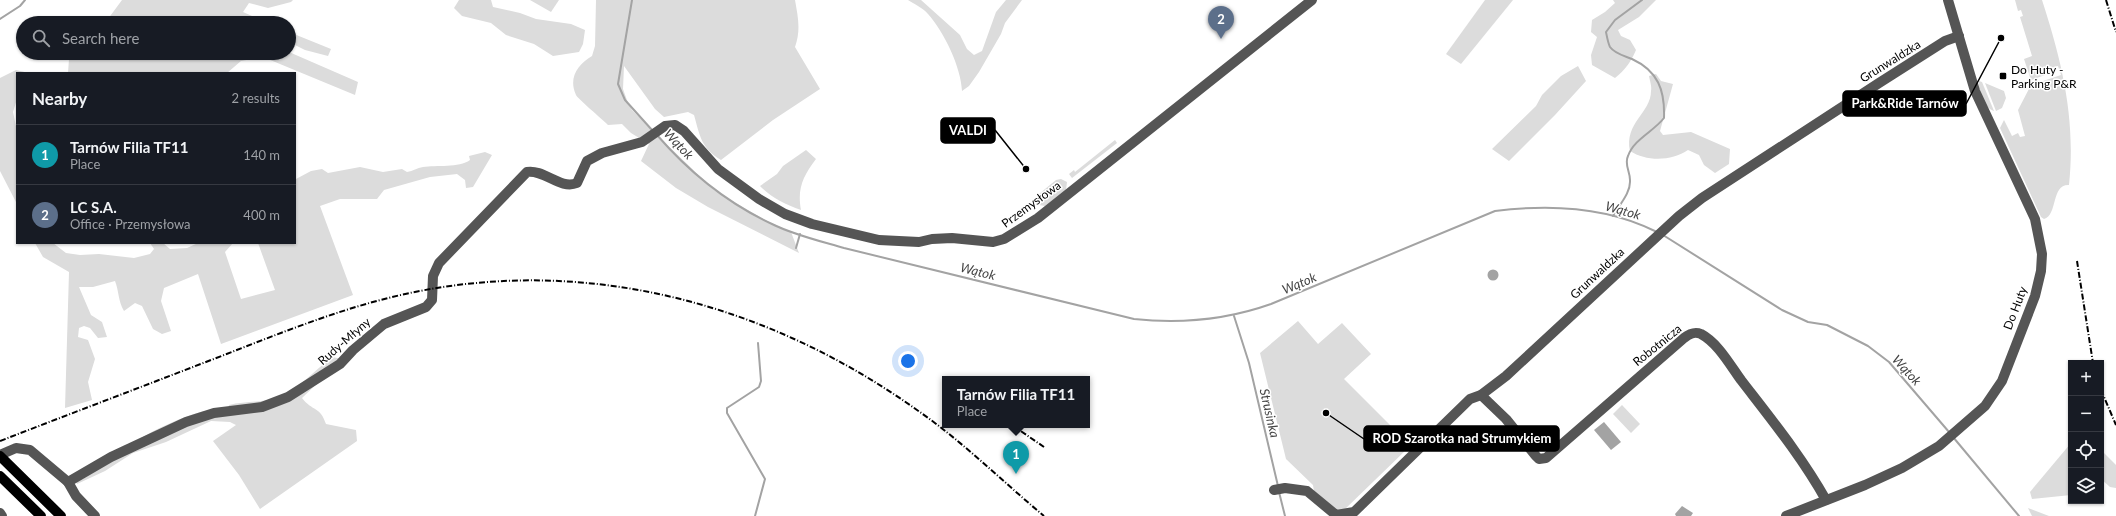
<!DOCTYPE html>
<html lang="en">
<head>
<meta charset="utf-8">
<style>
	:root { --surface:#171b24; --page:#20242c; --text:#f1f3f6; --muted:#9ea1a6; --line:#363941; --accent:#ea580c }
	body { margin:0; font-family:Lato,sans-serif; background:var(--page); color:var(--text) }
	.controls { position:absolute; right:12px; bottom:12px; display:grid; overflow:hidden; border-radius:0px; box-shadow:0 1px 3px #0004 }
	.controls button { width:36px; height:36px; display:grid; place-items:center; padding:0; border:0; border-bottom:1px solid var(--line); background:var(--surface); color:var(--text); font:20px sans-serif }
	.you { position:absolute; left:908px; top:361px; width:14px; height:14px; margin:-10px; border:3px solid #fff; border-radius:50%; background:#1a73e8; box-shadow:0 0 0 6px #1a73e833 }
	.badge { display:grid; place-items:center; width:26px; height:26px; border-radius:50%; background:var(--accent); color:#fff; font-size:13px; font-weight:700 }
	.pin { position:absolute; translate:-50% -33px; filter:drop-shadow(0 1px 2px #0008) }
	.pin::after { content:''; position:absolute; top:21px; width:14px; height:12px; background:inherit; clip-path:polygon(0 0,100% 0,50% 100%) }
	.popup { position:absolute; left:942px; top:376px; width:148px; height:52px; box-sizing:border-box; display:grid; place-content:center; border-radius:0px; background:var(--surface); filter:drop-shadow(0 1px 3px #0005); font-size:13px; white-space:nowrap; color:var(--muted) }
	.popup b { font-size:15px; color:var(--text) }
	.popup::after { content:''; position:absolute; left:50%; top:100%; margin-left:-8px; border:8px solid transparent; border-top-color:var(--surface) }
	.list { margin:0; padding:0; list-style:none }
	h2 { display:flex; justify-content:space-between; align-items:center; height:52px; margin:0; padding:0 16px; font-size:17px }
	h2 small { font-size:13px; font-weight:400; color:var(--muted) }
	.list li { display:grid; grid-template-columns:26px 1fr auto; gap:12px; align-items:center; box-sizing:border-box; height:60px; padding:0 16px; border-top:1px solid var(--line) }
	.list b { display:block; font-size:15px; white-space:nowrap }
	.list p { margin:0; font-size:13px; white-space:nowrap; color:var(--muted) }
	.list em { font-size:13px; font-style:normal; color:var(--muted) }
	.icon { flex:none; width:22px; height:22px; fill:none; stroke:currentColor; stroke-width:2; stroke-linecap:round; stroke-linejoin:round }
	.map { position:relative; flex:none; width:2116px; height:516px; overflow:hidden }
	.search { position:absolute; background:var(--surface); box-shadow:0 1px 3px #0004; left:16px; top:16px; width:280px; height:44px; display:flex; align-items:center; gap:10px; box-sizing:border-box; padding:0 14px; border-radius:22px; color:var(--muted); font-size:15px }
	.panel { position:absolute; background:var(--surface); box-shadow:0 1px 3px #0004; left:16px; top:72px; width:280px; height:172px; border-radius:0px }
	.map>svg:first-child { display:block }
	.green { fill:#dcdcdc }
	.water { fill:#a3a3a3 }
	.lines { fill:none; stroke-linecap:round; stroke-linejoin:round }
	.stream { stroke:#a3a3a3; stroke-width:2 }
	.minor { stroke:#555; stroke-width:10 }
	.major { stroke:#000; stroke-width:10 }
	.rail { stroke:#000; stroke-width:2; stroke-dasharray:6 2 1 2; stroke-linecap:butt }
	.poi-dot { fill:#000; stroke:#fff; stroke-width:1.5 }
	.labels { text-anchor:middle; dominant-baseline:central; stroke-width:3; stroke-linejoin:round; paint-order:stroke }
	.street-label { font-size:12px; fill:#000; stroke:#fff }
	.poi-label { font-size:12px; fill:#000; stroke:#fff; text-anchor:start }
	.water-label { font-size:13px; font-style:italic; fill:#444; stroke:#fff }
	.leader { fill:none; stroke:#000; stroke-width:1.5 }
	.callout-dot { fill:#000; stroke:#fff; stroke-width:1.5 }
	.callout { fill:#000; stroke:#000; stroke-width:1.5 }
	.callout-label { font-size:13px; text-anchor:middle; font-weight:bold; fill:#fff }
</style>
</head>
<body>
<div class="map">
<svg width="2116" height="516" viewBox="0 0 2116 516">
	<rect width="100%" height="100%" fill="#fff"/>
	<!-- green -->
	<g class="green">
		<polygon points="122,0 293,0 291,2 268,8 249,3 243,12 268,23 105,23"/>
		<polygon points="459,0 491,0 493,7 520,13 536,19 571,24 585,30 583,44 579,52 553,56 534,44 506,35 491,23 462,16 454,8"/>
		<polygon points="530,0 559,0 551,12"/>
		<path d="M 596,0 L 795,0 C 798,17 801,30 795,47 L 820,89 L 773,120 L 721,160 C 701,148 700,136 694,115 L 688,112 L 664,117 L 655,109 L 624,66 L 623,89 L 628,103 L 632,110 L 655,133 L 714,190 L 765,220 L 791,232 L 799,253 L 708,207 L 676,188 L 641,161 L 649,144 L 631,133 L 622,124 L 608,125 C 603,120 576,97 576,95 C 568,78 578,64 592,56 L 595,46 Z"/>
		<path d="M 908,0 L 921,0 L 960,35 L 967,49 L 974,55 L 982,51 L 996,12 L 1006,0 L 1022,0 L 1005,23 L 1001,34 L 979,72 L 969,86 L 962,91 C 961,67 944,32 928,14 C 923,8 914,4 908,0 Z"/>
		<polygon points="1485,0 1513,0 1461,64 1446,54"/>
		<path d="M 1613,0 L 1656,0 L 1639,17 L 1618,30 L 1621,36 L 1630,40 L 1636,50 C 1631,62 1625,70 1615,78 L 1592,65 L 1591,55 L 1597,37 L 1591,32 L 1592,20 L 1605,12 L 1615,3 Z"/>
		<path d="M 2015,0 L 2042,0 C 2062,62 2076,119 2069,185 C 2051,184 2058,215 2044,219 L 2041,217 L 2000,128 L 2004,120 L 2012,136 L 2018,133 L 2020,137 L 2025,136 L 2018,110 L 2031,85 L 2061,75 L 2058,66 L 2044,70 L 2045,75 L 2031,80 L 2024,59 L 2032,56 L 2020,17 L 2023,16 L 2021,10 L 2018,11 Z"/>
		<polygon points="289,32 331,49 328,56 305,50 289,42"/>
		<polygon points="289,52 358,82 355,95 263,57 241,61 227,73 68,73 69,59 84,60 89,53"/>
		<polygon points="1578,66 1586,81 1555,115 1509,161 1492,149 1536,106 1542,95 1561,76"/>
		<polygon points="16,70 29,73 17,73 17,99 13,112 17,131 17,204 0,171 0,78"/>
		<path d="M 1656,74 L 1661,81 L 1673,84 L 1660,131 L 1663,135 L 1691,132 L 1730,149 L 1729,164 L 1715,173 L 1704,165 L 1699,155 L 1688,150 C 1672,161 1647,162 1630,151 C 1624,123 1651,113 1651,91 C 1652,87 1650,81 1649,76 Z"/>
		<path d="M 1979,81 L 1982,82 L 1994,111 C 1984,108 1977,90 1979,81 Z"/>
		<polygon points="1985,83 2004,91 2006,98 2002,108 1996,111"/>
		<polygon points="1115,140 1117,143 1072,178 1069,174 1074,170 1075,172"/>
		<path d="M 806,150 L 816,159 C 803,176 797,189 801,210 C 785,204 772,198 760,186 L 777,174 L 783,166 Z"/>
		<path d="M 485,152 L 492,155 L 473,187 L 466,188 L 465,180 L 457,174 L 430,177 L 384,190 L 377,199 L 340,199 L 320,206 L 353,295 L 221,344 L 198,274 L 164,288 L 161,301 L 171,331 L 162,334 L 153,329 L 142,306 L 135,303 L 124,311 C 118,301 119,291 115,281 L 93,287 L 79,287 L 91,315 L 102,322 L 107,337 L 98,338 L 90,328 L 84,326 L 79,328 L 78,337 L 88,340 L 95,359 L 88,382 L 92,400 L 65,408 L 69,272 L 43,257 L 35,243 L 53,243 L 66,253 L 80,255 L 99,254 L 134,258 L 150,254 L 154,249 L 150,243 L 163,243 L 170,249 L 187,248 L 198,243 L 233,243 L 225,252 L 241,299 L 275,290 L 258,243 L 295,243 L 296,179 L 311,171 L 322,169 L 328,173 L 360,167 L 383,172 L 402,169 L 407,172 C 413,171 417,168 423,167 C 436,165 459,168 470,160 L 469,156 Z"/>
		<polygon points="1061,179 1067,182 1066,190 1045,206 1039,205 1037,202 1039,194 1056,180"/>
		<polygon points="1298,321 1318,344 1342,323 1371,354 1344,379 1391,426 1406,450 1343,511 1338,511 1314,491 1313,485 1286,459 1260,353"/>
		<path d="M 332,357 L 343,359 L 302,398 C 313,412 320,406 326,424 L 356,430 L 357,441 L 260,509 L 239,475 L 213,441 L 236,425 L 230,422 L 211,421 L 166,442 L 133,453 L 105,471 L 77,484 L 75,479 C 115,453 157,424 204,411 L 209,414 L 228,411 L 229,405 C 244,401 261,403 275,398 C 297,391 314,371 332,357 Z"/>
		<polygon points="1622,405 1640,424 1631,433 1613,414"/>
		<polygon points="2071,443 2071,495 2032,499 2030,492"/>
		<polygon points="2101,450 2116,465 2116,488 2110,487 2101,479"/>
		<polygon points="2028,508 2049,516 2032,516"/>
	</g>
	<!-- water -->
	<g class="water">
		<circle cx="1493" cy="275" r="5.5"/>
		<polygon points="1604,422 1621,442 1611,450 1594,430"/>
		<polygon points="1682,506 1693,513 1691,516 1676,516 1675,514"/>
	</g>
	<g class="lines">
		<!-- stream -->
		<g class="stream">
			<polyline points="632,0 618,84 625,100 652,130"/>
			<polyline points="0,19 20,6 25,0"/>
			<path d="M 657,135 C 689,172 727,203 772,224 C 794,235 820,241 844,248 L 1134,319 C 1181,324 1226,320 1271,304 L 1495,211 C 1550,204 1608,207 1657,232"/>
			<path d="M 1613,216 C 1619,205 1631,193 1630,180 C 1630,171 1624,164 1628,156 C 1634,139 1653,132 1664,118 C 1665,90 1658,71 1632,59 C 1625,56 1615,54 1610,47 C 1608,43 1607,37 1606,32 L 1615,20 L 1642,0"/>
			<polyline points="1663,235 1782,310 1808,322 1827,325 1868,346 1889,362 1949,432"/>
			<polyline points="796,248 800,234"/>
			<polyline points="1234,316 1249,363 1278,486"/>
			<polyline points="1953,437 2019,516"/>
			<polyline points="1279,492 1285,516"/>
			<polyline points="755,516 765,479 727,413 727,408 759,387 761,381 758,343"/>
		</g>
		<!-- minor -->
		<g class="minor">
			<path d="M 1481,395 L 1506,419 L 1536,456 L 1539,459 L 1546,458 L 1684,338 C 1689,334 1694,331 1701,334 C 1718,343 1730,365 1741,380 C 1771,419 1802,457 1826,500"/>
			<path d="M 0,455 L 16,448 L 30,450 L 68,482 L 111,457 L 186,422 L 214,413 L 262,407 L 288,397 L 340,364 L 353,350 L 384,324 L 426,307 L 432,300 L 433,276 L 439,263 L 527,172 C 544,169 560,190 577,183 L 587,161 L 602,153 L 642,142 L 665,126 L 675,125 L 684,131 L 718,169 L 759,199 L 785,214 L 812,224 L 879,240 L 919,242 L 932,239 L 952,238 L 993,242 L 1004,239 L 1038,218 L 1312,0"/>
			<polyline points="68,482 76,496 95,516"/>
			<polyline points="1274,490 1285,488 1307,491 1336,515 1354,512 1470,399 1481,395 1506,376 1679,216 1702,198 1879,83 1945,41 1959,36"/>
			<polyline points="0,513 2,516"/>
			<polyline points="1786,516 1865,485 1902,468 1939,446 1985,406 2002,381 2035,296 2041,271 2042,254 2035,219 1975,91 1948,0"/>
		</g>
		<!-- major -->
		<g class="major">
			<polyline points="0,456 61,516"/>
			<polyline points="0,476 41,516"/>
		</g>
		<!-- rail -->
		<g class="rail">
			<polyline points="2106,0 2116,32"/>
			<polyline points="2077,261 2093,363"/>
			<polyline points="2101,390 2116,425"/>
			<polyline points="1012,425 1044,447"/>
			<path d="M 0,441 C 75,412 149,384 224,355 C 291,329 359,301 431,289 C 604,259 775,309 917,410 C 962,441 1002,481 1044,516"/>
		</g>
	</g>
	<!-- markers -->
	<rect class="poi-dot" x="1999" y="72" width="8" height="8" rx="2"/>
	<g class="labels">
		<!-- street labels -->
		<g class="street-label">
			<text transform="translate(1890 61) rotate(-32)">Grunwaldzka</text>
			<text transform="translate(1031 204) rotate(-36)">Przemysłowa</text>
			<text transform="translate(1597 273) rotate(-43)">Grunwaldzka</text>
			<text transform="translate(2015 308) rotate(-69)">Do Huty</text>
			<text transform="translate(344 341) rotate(-41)">Rudy-Młyny</text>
			<text transform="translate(1657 345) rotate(-39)">Robotnicza</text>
		</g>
		<!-- poi labels -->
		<g class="poi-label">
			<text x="2011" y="69">Do Huty -<tspan x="2011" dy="14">Parking P&amp;R</tspan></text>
		</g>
		<!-- water labels -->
		<g class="water-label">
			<text transform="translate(679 144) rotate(46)">Wątok</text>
			<text transform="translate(1623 210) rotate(16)">Wątok</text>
			<text transform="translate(978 271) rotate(14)">Wątok</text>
			<text transform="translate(1299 283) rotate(-23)">Wątok</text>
			<text transform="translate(1907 370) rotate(47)">Wątok</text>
			<text transform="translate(1270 413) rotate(77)">Strusinka</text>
		</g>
	</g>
	<!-- callouts -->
	<path class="leader" d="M2001 38L1966 104M1026 169L995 130M1326 413L1364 439"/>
	<g class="callout-dot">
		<circle cx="2001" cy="38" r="4"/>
		<circle cx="1026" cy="169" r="4"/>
		<circle cx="1326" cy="413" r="4"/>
	</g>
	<g class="callout">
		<rect x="1843" y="91" width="123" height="25" rx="4"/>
		<rect x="941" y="118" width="54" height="25" rx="4"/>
		<rect x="1364" y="426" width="195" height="25" rx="4"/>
	</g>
	<g class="callout-label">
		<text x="1905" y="108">Park&amp;Ride Tarnów</text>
		<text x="968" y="135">VALDI</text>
		<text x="1462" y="443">ROD Szarotka nad Strumykiem</text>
	</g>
</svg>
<div class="controls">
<button>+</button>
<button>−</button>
<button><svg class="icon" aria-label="locate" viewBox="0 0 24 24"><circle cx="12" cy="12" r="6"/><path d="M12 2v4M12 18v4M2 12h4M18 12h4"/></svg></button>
<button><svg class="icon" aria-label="layers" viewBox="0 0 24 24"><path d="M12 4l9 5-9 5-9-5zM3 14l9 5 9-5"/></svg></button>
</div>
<div class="you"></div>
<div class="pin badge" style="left:1016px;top:474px;background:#0f9aa8">1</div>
<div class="popup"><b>Tarnów Filia TF11</b>Place</div>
<div class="pin badge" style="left:1221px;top:39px;background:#5c6f8a">2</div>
<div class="search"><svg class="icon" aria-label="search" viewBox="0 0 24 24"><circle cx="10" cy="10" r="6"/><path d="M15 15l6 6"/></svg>Search here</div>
<section class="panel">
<h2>Nearby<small>2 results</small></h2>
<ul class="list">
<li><span class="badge" style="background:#0f9aa8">1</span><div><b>Tarnów Filia TF11</b><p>Place</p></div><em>140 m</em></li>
<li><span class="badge" style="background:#5c6f8a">2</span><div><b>LC S.A.</b><p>Office · Przemysłowa</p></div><em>400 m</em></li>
</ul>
</section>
</div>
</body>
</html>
